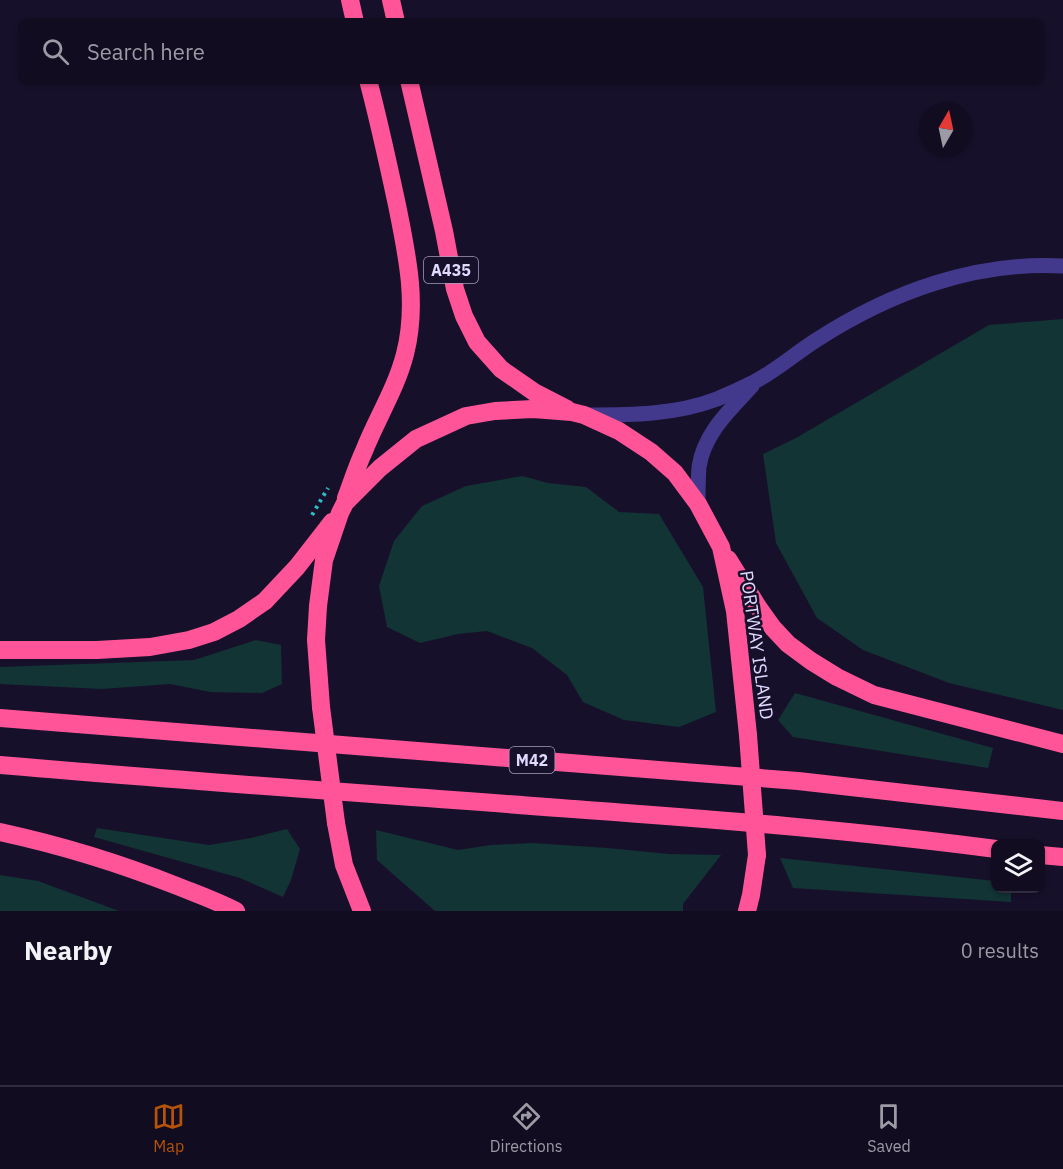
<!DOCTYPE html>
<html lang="en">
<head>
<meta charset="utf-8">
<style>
	:root { --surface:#110c20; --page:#1e1a2d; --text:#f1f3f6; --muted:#9c9ba5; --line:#302c3e; --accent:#b45309 }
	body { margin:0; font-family:"IBM Plex Sans",sans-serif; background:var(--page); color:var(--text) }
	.controls { position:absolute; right:18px; bottom:18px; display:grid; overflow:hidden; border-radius:12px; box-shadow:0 2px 4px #0004 }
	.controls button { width:54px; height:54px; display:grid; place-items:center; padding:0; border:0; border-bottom:2px solid var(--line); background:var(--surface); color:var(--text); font:30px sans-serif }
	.compass { position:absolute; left:919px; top:102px; width:54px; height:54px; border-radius:50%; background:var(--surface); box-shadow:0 2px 4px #0004; rotate:9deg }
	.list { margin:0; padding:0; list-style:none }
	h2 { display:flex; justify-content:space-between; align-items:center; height:78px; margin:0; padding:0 24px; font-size:26px }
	h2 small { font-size:20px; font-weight:400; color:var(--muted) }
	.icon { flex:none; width:33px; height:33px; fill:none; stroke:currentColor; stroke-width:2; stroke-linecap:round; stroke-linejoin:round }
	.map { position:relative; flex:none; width:1063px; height:911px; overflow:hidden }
	.search { position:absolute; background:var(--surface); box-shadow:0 2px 4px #0004; left:18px; right:18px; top:18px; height:66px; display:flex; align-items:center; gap:15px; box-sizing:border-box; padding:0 21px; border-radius:12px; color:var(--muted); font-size:22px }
	.sheet { height:174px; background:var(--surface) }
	nav { display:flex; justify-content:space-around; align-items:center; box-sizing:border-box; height:84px; border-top:2px solid var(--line); background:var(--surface); font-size:16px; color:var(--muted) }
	nav a { display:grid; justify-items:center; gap:3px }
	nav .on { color:var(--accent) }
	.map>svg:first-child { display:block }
	.green { fill:#123435 }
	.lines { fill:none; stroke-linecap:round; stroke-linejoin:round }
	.path { stroke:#2bbec2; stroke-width:4; stroke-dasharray:3 4.5; stroke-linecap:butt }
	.minor { stroke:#43398c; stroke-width:15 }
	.highway { stroke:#ff5598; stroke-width:18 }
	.highway-bridge { stroke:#ff5598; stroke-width:18 }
	.labels { text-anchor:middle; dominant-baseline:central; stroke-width:5; stroke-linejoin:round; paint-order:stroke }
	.shield { fill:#17102b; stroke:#a49dbf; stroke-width:1.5 }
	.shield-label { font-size:16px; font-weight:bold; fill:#e1daff }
	.street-label { font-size:18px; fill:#e1daff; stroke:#17102b }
</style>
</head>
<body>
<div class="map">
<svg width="1063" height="911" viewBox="0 0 1063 911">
	<rect width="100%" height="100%" fill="#17102b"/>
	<!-- green -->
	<g class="green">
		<polygon points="1063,319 1063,710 949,683 863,650 817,618 776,543 763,454 796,438 989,325"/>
		<polygon points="522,476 548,483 586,487 619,512 659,514 703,587 716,712 679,727 624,720 583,702 567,675 532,648 487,631 458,634 420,643 387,627 379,586 394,541 422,506 466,486"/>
		<polygon points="256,640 281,645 282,684 262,693 210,692 170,684 102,689 0,684 0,667 194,660"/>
		<polygon points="795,693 993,748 988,768 793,737 778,720"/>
		<polygon points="97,828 209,845 251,838 287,829 300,849 291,880 283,897 240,878 94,837"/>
		<polygon points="376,830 458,850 491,845 533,843 607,848 669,854 721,855 683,904 683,911 435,911 377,860"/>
		<polygon points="780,858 995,881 996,888 1011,889 1011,902 793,888"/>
		<polygon points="0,875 38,881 119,911 0,911"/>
	</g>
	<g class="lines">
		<!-- path -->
		<polyline class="path" points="312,515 328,488"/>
		<!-- minor -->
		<g class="minor">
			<path d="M 587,415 C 631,415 675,415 717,399 C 729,394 742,388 754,382 C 777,370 797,352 818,339 C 891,292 976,261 1063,266"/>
			<path d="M 698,504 C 698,492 698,479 699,467 C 704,433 730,410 752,386"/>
		</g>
		<!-- highway -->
		<g class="highway">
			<polyline points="350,0 355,22"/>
			<polyline points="391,0 396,22"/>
			<polyline points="409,80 444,231 455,289 464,316 477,342 501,369 534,392 567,409"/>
			<path d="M 346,498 C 352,482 357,466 364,451 C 377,418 396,389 405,354 C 418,303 407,255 397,205 C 388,163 379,121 368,80"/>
			<polyline points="728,559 758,607 773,628 788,644 811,661 837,677 874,695 1063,744"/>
			<polyline points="0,650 97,650 150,647 189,640 214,632 239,619 265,601 297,567 332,522"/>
			<polyline points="321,707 316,640 318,606 324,560 340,513 345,503 380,468 416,439 466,416 495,411 533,409 572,412 584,415 619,431 651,452 675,473 698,504 721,547 735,611 748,735"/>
			<polyline points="0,718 798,781 1063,811"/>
			<path d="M 0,765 C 195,782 390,795 586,810 C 723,820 859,831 996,849"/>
			<polyline points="336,823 344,865 362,911"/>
			<path d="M 0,832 C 60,845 119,863 177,886 C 197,894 217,901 236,911"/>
			<polyline points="1040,855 1063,857"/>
			<polyline points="747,911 751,895 757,855"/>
		</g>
		<!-- highway-bridge -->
		<g class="highway-bridge">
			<polyline points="321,707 336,823"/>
			<polyline points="748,735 757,855"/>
		</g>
	</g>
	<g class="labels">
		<!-- shield labels -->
		<g class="shield">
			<rect x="424" y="257" width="54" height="26" rx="4.5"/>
			<rect x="509.5" y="747" width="45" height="26" rx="4.5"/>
		</g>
		<g class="shield-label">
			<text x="451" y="270">A435</text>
			<text x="532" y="760">M42</text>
		</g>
		<!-- street labels -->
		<g class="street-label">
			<text transform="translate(757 645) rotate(82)">PORTWAY ISLAND</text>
		</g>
	</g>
</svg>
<div class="controls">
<button><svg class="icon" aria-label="layers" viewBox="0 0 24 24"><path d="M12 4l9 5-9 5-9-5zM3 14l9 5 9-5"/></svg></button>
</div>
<svg class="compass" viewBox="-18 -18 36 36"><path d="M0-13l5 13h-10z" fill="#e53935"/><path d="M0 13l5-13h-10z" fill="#9c9ba5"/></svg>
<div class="search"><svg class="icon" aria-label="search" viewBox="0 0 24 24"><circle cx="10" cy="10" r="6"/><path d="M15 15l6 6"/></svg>Search here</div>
</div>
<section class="sheet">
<h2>Nearby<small>0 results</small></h2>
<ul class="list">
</ul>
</section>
<nav>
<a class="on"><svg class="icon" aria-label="map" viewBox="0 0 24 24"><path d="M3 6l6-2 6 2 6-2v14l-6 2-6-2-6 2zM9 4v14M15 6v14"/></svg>Map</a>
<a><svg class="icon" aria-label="directions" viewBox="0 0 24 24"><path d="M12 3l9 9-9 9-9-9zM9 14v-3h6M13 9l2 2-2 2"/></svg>Directions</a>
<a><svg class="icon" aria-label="saved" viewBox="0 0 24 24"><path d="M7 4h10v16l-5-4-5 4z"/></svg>Saved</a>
</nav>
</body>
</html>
